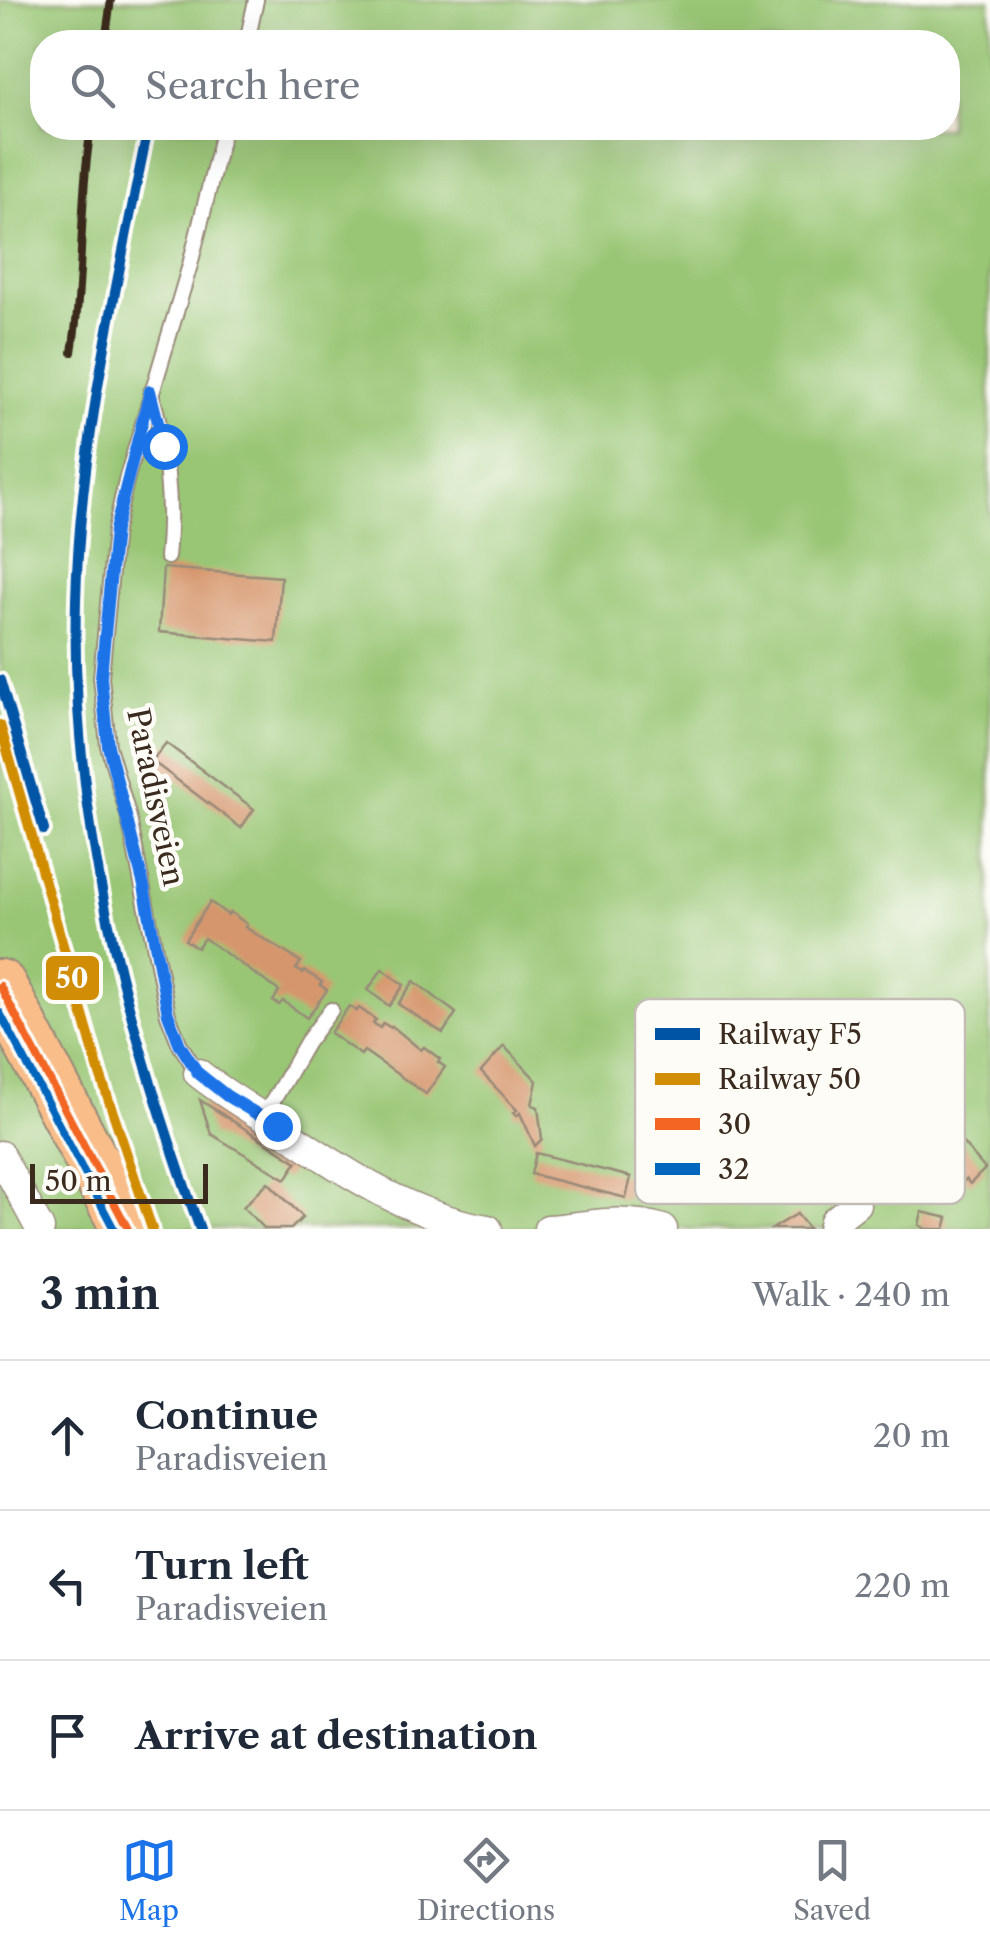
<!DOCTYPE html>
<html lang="en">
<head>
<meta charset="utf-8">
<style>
	:root { --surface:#fff; --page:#f6f6f7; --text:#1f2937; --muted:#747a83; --line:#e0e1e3; --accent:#1a73e8 }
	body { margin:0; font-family:"Libre Caslon Text",serif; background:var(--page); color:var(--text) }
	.scale { position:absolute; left:30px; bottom:25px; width:178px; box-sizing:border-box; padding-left:10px; border:5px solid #3b2a1e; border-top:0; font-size:28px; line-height:35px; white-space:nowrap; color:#3b2a1e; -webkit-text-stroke:8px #fdfcf7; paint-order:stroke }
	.stop { position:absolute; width:30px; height:30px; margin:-22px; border:8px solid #1a73e8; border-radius:50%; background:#fff }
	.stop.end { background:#1a73e8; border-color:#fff; box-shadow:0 2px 10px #0008 }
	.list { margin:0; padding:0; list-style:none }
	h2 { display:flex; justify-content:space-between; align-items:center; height:130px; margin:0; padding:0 40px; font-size:42px }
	h2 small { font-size:32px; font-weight:400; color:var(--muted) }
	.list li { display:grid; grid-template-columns:65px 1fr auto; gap:30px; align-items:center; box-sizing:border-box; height:150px; padding:0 40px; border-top:2px solid var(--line) }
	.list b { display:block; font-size:38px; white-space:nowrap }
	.list p { margin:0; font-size:32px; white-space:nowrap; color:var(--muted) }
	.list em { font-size:32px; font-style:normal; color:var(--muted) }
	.icon { flex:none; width:55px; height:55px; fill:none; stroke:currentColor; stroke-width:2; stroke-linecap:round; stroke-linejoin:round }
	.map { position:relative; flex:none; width:990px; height:1229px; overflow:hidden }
	.search { position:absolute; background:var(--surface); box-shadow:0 10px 40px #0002; left:30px; right:30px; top:30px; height:110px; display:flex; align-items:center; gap:25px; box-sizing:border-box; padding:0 35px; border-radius:40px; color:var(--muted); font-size:38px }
	.sheet { height:580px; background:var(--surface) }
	nav { display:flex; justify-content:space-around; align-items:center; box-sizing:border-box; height:140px; border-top:2px solid var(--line); background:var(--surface); font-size:28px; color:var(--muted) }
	nav a { display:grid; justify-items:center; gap:5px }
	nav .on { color:var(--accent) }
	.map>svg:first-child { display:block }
	.park { fill:#99c674; stroke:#6a7849; stroke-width:2.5; fill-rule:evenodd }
	.building { fill:#d6966d }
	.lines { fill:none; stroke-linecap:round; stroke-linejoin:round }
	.lane-casing { stroke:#988a79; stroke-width:18 }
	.street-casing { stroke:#988a79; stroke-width:31 }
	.highway-casing { stroke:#988a79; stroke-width:56 }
	.lane { stroke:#fff; stroke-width:14 }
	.street { stroke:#fff; stroke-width:28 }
	.highway { stroke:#f8bd89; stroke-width:52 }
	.rail { stroke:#3b2a1e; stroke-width:8 }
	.bus-1-casing { stroke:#fdfcf7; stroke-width:15 }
	.bus-2-casing { stroke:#fdfcf7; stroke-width:15 }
	.bus-1 { stroke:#f26522; stroke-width:8 }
	.bus-2 { stroke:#0065bd; stroke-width:8 }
	.rail-1-casing { stroke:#fdfcf7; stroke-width:18 }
	.rail-2-casing { stroke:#fdfcf7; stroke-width:18 }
	.rail-1 { stroke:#0054a6; stroke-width:10 }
	.rail-2 { stroke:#d18d06; stroke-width:10 }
	.route { stroke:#1a73e8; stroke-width:12 }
	.labels { text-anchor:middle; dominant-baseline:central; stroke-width:9; stroke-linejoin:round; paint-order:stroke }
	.street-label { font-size:30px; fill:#3b2a1e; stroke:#fdfcf7 }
	.key { fill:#fdfcf7; stroke:#c3bdb6; stroke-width:2.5 }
	.key-label { font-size:28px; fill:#3b2a1e }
	.line-badge { stroke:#fdfcf7; stroke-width:4 }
	.badge-label { font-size:28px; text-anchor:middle; font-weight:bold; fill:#fff }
</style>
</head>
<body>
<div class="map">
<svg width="990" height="1229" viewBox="0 0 990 1229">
	<rect width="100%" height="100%" fill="#fdfcf7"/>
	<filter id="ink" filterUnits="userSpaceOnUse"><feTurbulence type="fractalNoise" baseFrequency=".01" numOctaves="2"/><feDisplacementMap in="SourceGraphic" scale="20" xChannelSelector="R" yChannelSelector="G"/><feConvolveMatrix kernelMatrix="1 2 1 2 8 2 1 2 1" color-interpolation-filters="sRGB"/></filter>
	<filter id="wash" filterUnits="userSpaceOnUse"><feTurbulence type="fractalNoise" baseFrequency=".0048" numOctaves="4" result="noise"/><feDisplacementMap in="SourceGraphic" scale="40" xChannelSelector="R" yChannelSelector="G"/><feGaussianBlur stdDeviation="2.25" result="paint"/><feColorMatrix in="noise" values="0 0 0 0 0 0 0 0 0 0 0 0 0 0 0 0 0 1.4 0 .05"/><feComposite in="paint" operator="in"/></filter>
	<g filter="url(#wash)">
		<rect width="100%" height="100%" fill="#f6e9d4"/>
		<!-- park -->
		<path class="park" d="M 0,0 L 990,0 L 990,1229 L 0,1229 ZM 42,42 L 948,42 L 948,128 L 42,128 Z"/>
		<g id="blocks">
			<!-- building -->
			<g class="building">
				<polygon points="163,568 281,577 276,642 159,632"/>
				<polygon points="166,743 254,809 241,828 152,761"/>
				<polygon points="210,902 228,915 230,912 247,924 245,927 301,962 296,969 303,973 305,971 322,982 320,985 327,990 307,1018 283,1001 279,1005 273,1001 279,991 204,938 197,948 185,940"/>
				<polygon points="382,969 404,985 389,1006 368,990"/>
				<polygon points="414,981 456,1013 443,1033 398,1004"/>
				<polygon points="349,1006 357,1011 359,1008 376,1020 373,1023 380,1028 383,1023 391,1028 392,1026 421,1050 424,1047 440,1059 438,1062 445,1067 426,1094 364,1051 361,1055 330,1033"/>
				<polygon points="504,1046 537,1081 532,1105 538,1107 542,1139 535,1146 520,1113 516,1116 513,1113 517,1110 481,1072"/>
				<polygon points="200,1100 297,1162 286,1179 211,1134"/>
				<polygon points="954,1133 985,1169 970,1184 966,1179 951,1192 938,1178 929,1185 926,1181 935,1173 925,1161 943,1146 939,1142"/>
				<polygon points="536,1153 631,1177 626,1198 531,1174"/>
				<polygon points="268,1182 303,1217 291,1229 265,1229 243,1207"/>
				<polygon points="922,1212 948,1218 945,1229 926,1229 919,1225"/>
				<polygon points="797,1214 809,1229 772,1229"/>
			</g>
		</g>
	</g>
	<g filter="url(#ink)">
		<use href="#blocks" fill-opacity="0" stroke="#988a79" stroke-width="2.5"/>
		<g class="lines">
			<!-- lane casing -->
			<g class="lane-casing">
				<g id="lane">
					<polyline points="247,42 256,0"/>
					<path d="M 151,392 C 166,444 173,503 167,557"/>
					<polyline points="198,1073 180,1045 168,1015 129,818 108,746 101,677 115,530 127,477 190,265 224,128"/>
					<polyline points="263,1118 307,1042 331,1010"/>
				</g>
			</g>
			<!-- street casing -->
			<g class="street-casing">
				<g id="street">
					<path d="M 198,1073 C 224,1094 253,1110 281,1129 C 344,1172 411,1217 488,1229"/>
					<polyline points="0,1155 40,1229"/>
					<path d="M 548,1229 C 590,1226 620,1216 663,1229"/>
					<polyline points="832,1229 834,1221 856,1204"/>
				</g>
			</g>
			<!-- highway casing -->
			<g class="highway-casing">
				<polyline id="highway" points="0,986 128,1229"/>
			</g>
			<!-- lane -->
			<use href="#lane" class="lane"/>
			<!-- street -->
			<use href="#street" class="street"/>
			<!-- highway -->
			<use href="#highway" class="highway"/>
			<!-- rail -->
			<g class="rail">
				<polyline points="105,42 111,0"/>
				<path d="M 72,352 C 84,278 79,202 91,128"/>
			</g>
			<!-- bus-1 casing -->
			<g class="bus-1-casing">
				<polyline id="bus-1" points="0,986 128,1229"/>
			</g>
			<!-- bus-2 casing -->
			<g class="bus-2-casing">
				<polyline id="bus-2" points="0,1013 114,1229"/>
			</g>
			<!-- bus-1 -->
			<use href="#bus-1" class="bus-1"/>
			<!-- bus-2 -->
			<use href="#bus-2" class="bus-2"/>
			<!-- rail-1 casing -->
			<g class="rail-1-casing">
				<g id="rail-1">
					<path d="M 148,128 C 117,284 80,441 76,600 C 70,818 126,1026 200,1229"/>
					<polyline points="0,680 44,830"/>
				</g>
			</g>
			<!-- rail-2 casing -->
			<g class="rail-2-casing">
				<polyline id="rail-2" points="0,725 99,1071 152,1229"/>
			</g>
			<!-- rail-1 -->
			<use href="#rail-1" class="rail-1"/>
			<!-- rail-2 -->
			<use href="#rail-2" class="rail-2"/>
		</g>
	</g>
	<g class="lines" filter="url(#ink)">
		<!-- route -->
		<polyline class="route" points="164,446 150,391 115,530 101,677 108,746 144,886 168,1014 180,1045 198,1073 227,1096 277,1126"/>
	</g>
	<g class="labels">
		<!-- street labels -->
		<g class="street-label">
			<text transform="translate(156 797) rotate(78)">Paradisveien</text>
		</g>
	</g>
	<!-- legend -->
	<rect x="635" y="999" width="330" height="205" rx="15" class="key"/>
	<rect x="655" y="1028" width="45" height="12" fill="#0054a6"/>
	<rect x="655" y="1073" width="45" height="12" fill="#d18d06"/>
	<rect x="655" y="1118" width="45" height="12" fill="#f26522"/>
	<rect x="655" y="1163" width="45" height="12" fill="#0065bd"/>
	<g class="key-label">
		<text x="718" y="1044">Railway F5</text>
		<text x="718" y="1089">Railway 50</text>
		<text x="718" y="1134">30</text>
		<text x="718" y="1179">32</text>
	</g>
	<rect class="line-badge" x="44" y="954" width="57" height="48" rx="10" fill="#d18d06"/>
	<g class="badge-label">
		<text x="72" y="988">50</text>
	</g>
</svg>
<div class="scale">50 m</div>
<div class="stop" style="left:164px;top:446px"></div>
<div class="stop end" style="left:277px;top:1126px"></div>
<div class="search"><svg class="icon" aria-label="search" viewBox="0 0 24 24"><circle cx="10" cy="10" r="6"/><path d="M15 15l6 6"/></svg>Search here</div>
</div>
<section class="sheet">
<h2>3 min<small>Walk · 240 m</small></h2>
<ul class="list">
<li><svg class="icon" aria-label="ahead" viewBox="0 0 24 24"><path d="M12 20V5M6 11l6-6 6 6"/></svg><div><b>Continue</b><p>Paradisveien</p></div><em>20 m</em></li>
<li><svg class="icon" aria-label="left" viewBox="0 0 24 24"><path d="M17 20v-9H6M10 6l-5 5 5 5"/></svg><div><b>Turn left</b><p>Paradisveien</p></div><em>220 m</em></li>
<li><svg class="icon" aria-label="arrive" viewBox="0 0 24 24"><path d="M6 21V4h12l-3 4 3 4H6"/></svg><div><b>Arrive at destination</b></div></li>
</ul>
</section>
<nav>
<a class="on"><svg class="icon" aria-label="map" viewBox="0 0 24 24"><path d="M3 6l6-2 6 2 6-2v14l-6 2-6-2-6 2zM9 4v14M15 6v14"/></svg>Map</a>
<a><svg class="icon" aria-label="directions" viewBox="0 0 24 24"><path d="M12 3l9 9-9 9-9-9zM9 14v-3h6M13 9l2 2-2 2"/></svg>Directions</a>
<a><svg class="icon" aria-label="saved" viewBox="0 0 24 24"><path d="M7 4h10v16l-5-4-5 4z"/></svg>Saved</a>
</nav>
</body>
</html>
